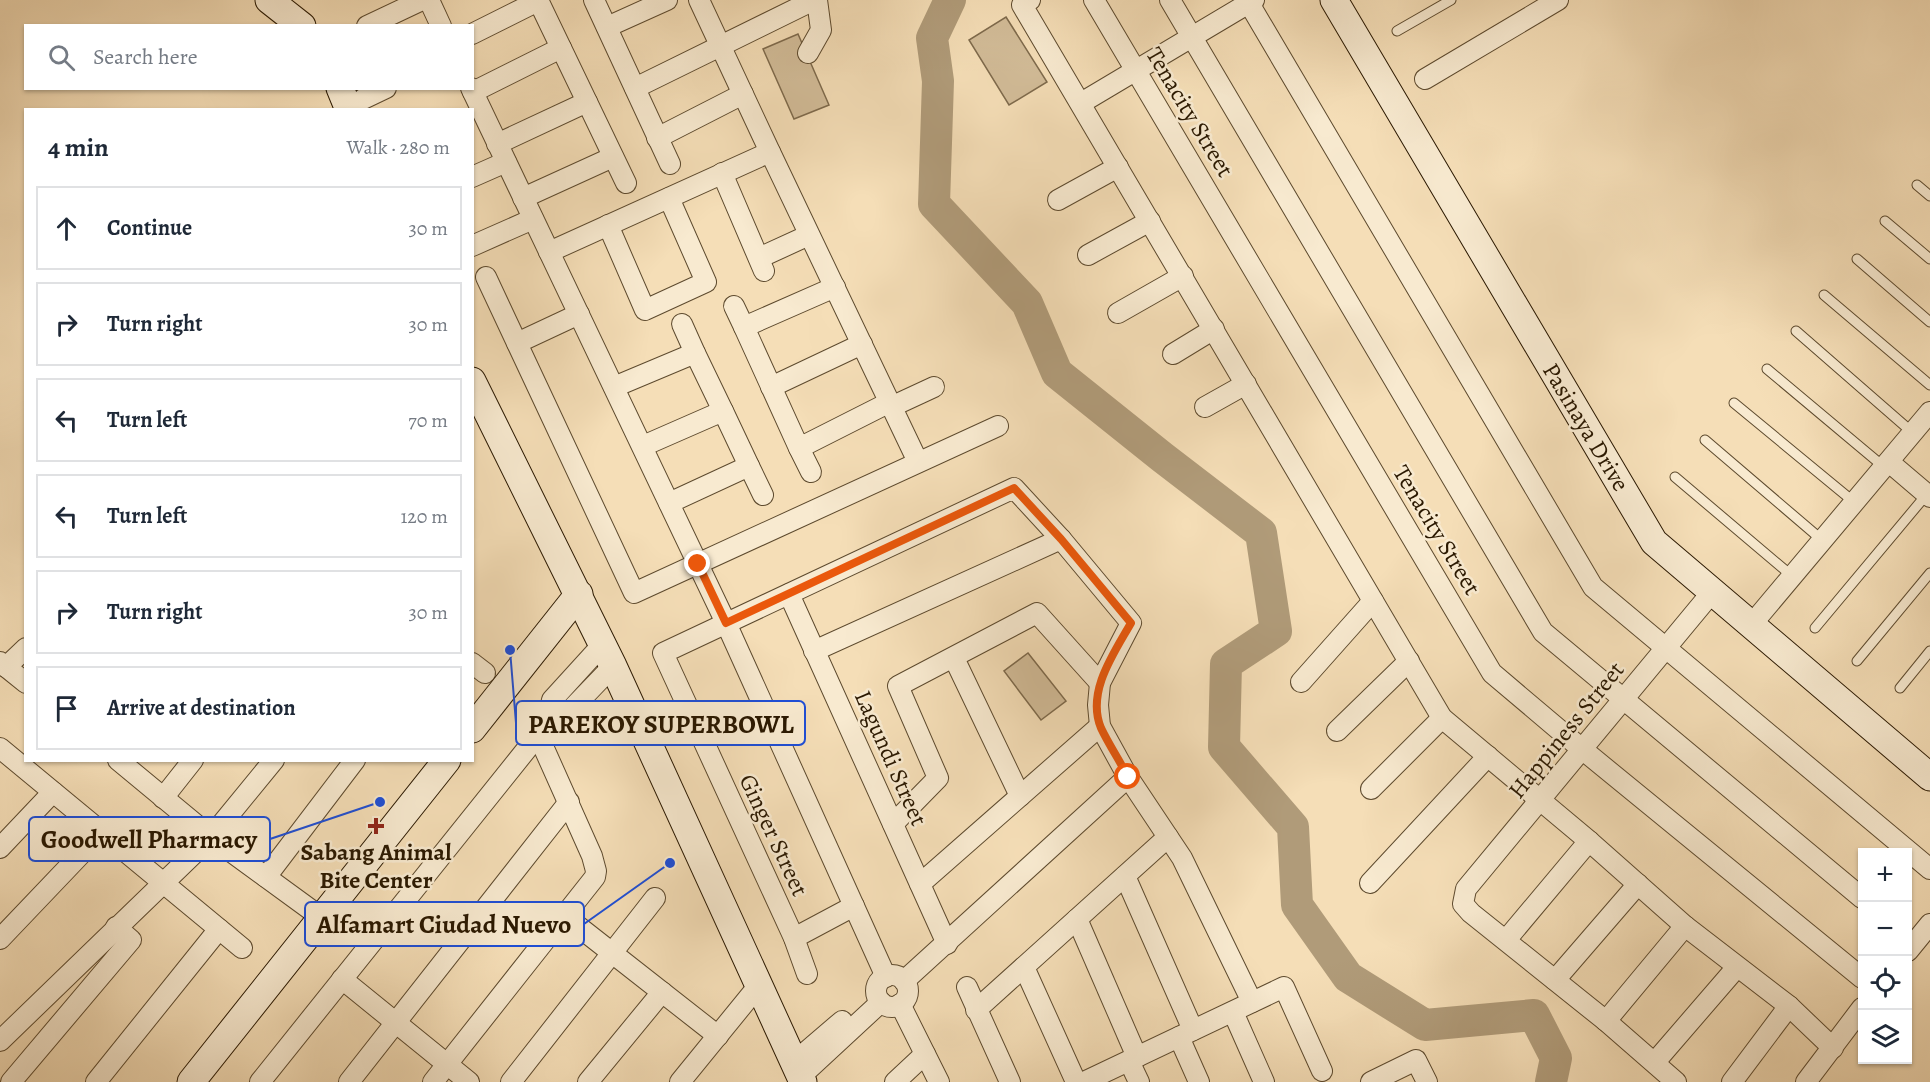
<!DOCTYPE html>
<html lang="en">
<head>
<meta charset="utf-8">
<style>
	:root { --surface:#fff; --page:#f2f2f3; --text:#1f2937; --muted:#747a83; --line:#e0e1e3 }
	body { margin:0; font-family:Alegreya,serif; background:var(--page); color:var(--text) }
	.controls { position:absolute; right:18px; bottom:18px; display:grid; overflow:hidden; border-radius:0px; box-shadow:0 2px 4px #0004 }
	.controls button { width:54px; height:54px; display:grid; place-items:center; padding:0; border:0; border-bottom:2px solid var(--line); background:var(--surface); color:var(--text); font:30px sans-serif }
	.stop { position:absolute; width:18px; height:18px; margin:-14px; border:4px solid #ea580c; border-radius:50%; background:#fff }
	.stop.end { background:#ea580c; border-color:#fff; box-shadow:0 2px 6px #0008 }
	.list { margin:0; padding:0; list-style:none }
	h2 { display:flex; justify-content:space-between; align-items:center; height:78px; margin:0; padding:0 24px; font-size:26px }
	h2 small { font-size:20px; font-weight:400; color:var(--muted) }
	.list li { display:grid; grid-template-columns:39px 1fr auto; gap:18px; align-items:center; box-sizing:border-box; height:84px; margin:0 12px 12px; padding:0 12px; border:2px solid var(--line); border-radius:0px }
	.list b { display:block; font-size:22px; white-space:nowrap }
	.list em { font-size:20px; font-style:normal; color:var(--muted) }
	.icon { flex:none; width:33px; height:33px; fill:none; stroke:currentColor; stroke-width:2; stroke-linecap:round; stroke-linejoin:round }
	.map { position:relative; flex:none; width:1930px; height:1082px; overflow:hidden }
	.search { position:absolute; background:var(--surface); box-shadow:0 2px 4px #0004; left:24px; top:24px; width:450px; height:66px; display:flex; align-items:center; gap:15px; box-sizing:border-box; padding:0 21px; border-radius:0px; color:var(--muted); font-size:22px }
	.panel { position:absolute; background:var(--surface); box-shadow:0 2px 4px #0004; left:24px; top:108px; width:450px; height:654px; border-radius:0px }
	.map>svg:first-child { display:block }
	.pitch { fill:#d2bc98; stroke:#7e6a4c; stroke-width:1.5 }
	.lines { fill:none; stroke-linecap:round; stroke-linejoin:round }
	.river { stroke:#b09b79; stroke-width:32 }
	.lane-casing { stroke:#5d4a2e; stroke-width:11 }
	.street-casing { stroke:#5d4a2e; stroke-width:22 }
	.secondary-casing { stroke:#2a1800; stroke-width:29 }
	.lane { stroke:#f8ead0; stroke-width:9 }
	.street { stroke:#f8ead0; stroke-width:20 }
	.secondary { stroke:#f8ead0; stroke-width:27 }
	.route { stroke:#ea580c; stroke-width:8 }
	.poi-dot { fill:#8f2418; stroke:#f8ead0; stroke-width:2 }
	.labels { text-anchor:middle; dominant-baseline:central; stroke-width:5; stroke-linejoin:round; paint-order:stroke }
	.street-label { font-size:24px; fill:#2a1800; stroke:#f8ead0 }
	.poi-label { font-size:24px; font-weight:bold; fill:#2a1800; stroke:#f8ead0 }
	.leader { fill:none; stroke:#1d4ed8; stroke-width:2 }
	.callout-dot { fill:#1d4ed8; stroke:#f8ead0; stroke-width:2 }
	.callout { fill:#f8ead0; stroke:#1d4ed8; stroke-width:2 }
	.callout-label { font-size:26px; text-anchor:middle; font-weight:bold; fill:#2a1800 }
</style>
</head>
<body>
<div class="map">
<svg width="1930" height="1082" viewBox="0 0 1930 1082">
	<rect width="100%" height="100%" fill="#f5deb7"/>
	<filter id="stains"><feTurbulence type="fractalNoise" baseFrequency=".00333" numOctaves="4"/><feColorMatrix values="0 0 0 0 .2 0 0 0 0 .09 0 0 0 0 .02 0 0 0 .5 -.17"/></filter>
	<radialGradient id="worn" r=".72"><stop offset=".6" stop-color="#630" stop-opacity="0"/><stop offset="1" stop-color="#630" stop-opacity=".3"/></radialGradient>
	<!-- pitch -->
	<g class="pitch">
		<polygon points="1006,17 1047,82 1009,105 969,40"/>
		<polygon points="798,34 829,105 794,119 763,49"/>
		<polygon points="1028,653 1066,701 1041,720 1004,671"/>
	</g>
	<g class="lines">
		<!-- river -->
		<polyline class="river" points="950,0 932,38 938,81 934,204 1027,303 1057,373 1162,457 1261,533 1276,631 1226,664 1224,747 1293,827 1297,905 1348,977 1425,1025 1534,1015 1556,1058 1551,1082"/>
		<!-- lane casing -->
		<g class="lane-casing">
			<g id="lane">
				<polyline points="1397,31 1451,0"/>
				<polyline points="1917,185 1930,196"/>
				<polyline points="1885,221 1930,259"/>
				<polyline points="1857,259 1930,322"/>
				<polyline points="1824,295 1930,385"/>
				<polyline points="1796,331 1913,433"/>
				<polyline points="1767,369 1884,467"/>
				<polyline points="1734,403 1854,502"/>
				<polyline points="1705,440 1822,540"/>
				<polyline points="1675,477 1792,576"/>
				<polyline points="1815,628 1927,494"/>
				<polyline points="1857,661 1930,573"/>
				<polyline points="1900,688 1930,651"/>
			</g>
		</g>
		<!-- street casing -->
		<g class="street-casing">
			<g id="street">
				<polyline points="429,0 441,26"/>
				<polyline points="538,0 626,183"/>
				<polyline points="594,0 670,164"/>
				<polyline points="699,0 770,152 918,462"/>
				<polyline points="1030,0 1022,5 1442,718 1589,841 1685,926 1789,1006 1833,1048"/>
				<polyline points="1094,0 1492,673 1583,750 1862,978"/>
				<polyline points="1170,0 1543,632 1862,898"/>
				<polyline points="1247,0 1593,587 1930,869"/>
				<polyline points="367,26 422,0"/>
				<polyline points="607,27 667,0"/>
				<polyline points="472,34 538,1"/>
				<polyline points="808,53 821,30 817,0"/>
				<polyline points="1425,79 1558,0"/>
				<polyline points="471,88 726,623 886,977"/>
				<polyline points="635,88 814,0"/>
				<polyline points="473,92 561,48"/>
				<polyline points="363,99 386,88"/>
				<polyline points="1081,103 1254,0"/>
				<polyline points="657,138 743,94"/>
				<polyline points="497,144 587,102"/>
				<polyline points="722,173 764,271"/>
				<polyline points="472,177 506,162"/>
				<polyline points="523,198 613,157"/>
				<polyline points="1058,200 1118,167"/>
				<polyline points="608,225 645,310 706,282 669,198"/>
				<polyline points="472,246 533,219"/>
				<polyline points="549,252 770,152"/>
				<polyline points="1088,255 1150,221"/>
				<polyline points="759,258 809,235"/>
				<polyline points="486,277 634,593 998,426"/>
				<polyline points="835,287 744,327 799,448 890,402"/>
				<polyline points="734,306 744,327"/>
				<polyline points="1118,313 1183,276"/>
				<polyline points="682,324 695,353"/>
				<polyline points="517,343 579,314"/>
				<polyline points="1173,354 1214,329"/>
				<polyline points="614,387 695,353 723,411"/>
				<polyline points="771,387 862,344"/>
				<polyline points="893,406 934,387"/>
				<polyline points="1205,407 1246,384"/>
				<polyline points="643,446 723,411 749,466 669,503"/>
				<polyline points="799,448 811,472"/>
				<polyline points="1889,462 1930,497"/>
				<polyline points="749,466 763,495"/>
				<polyline points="789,594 947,944"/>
				<polyline points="1752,624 1930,412"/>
				<polyline points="814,651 1061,539"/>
				<polyline points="954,658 1020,796"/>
				<polyline points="0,662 26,683"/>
				<polyline points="472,663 485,673"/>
				<polyline points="6,667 26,648"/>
				<polyline points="1301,682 1373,601"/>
				<polyline points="547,724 563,718 613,666"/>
				<polyline points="1337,731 1409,661"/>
				<polyline points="0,748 242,948"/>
				<polyline points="118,760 211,837 322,918"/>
				<polyline points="1371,789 1442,718"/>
				<polyline points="163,798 193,760"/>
				<polyline points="893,824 938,778 898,686 1037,613 1100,683"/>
				<polyline points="0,848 53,792"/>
				<polyline points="1125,876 1193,1030"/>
				<polyline points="266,877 355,760"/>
				<polyline points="1370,883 1488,756"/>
				<polyline points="920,884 1100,726"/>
				<polyline points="565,916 718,1036"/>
				<polyline points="1077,919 1137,1057"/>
				<polyline points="794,938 854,906"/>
				<polyline points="0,939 102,832"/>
				<polyline points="1506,940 1589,841"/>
				<polyline points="1908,951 1930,924"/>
				<polyline points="1024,967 1076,1082"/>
				<polyline points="807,974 794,938 663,653 1014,488 1061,539 1131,623 1100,683 1098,705 1100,726 1128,777 1182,858 1252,1002"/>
				<circle cx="892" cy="991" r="16"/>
				<polyline points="342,979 469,1082"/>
				<polyline points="1555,980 1638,884"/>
				<polyline points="904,981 1128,777"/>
				<polyline points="967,987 1010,1082"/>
				<polyline points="900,1004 939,1082"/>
				<polyline points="976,1010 1168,837"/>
				<polyline points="1233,1012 1264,1082"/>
				<polyline points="1606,1021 1685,926"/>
				<polyline points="1179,1037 1199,1082"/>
				<polyline points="0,1041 211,837 274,760"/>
				<polyline points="1129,1061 1139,1082"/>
				<polyline points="794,1062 842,1021"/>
				<polyline points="1655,1062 1737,967"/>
				<polyline points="800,1077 881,1002"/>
				<polyline points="11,1082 131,940 116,927"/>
				<polyline points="96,1082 219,929"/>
				<polyline points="260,1082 538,735 547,724 552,700 603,644"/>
				<polyline points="349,1082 569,802"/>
				<polyline points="433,1082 595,877 596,871 592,856 538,735"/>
				<polyline points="511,1082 655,898"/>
				<polyline points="588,1082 662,992"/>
				<polyline points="680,1082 759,985"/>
				<polyline points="895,1082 925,1054"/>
				<polyline points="1084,1082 1284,987 1322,1071"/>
				<polyline points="1371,1082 1416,1060 1427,1082"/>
				<polyline points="1676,1082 1606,1021 1471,913 1463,904 1466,889 1713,591"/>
				<polyline points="1732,1082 1789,1006"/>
				<polyline points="1806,1082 1862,1008"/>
			</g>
		</g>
		<!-- secondary casing -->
		<g class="secondary-casing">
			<g id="secondary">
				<polyline points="269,0 302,26"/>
				<polyline points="1334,0 1654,542 1930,777"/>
				<polyline points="340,88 349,110"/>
				<polyline points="472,381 613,666 803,1082"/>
				<polyline points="472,729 579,594"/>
				<polyline points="191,1082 447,760"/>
			</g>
		</g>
		<!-- lane -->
		<use href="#lane" class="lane"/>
		<!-- street -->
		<use href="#street" class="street"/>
		<!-- secondary -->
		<use href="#secondary" class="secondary"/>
	</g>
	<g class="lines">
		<!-- route -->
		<path class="route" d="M 698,564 L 726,623 L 1014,488 L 1061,539 L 1131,623 C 1114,653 1086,692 1101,728 C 1109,745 1120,761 1128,777"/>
	</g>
	<!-- markers -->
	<path class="poi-dot" d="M373 817h6v6h6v6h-6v6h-6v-6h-6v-6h6z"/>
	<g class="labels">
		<!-- street labels -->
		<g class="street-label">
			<text transform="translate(1190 112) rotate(59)">Tenacity Street</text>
			<text transform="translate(1586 427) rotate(59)">Pasinaya Drive</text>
			<text transform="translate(1437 530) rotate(59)">Tenacity Street</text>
			<text transform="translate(1566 730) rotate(-51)">Happiness Street</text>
			<text transform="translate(891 758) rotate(66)">Lagundi Street</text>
			<text transform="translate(774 835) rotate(65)">Ginger Street</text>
		</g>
		<!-- poi labels -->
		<g class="poi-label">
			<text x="376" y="852">Sabang Animal<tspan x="376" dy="28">Bite Center</tspan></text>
		</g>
	</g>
	<!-- callouts -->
	<path class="leader" d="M510 650L516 723M380 802L270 839M670 863L584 924"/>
	<g class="callout-dot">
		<circle cx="510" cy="650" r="6"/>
		<circle cx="380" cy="802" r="6"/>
		<circle cx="670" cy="863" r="6"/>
	</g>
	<g class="callout">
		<rect x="516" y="701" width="289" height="44" rx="6"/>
		<rect x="29" y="817" width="241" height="44" rx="6"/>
		<rect x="305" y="902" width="279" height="44" rx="6"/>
	</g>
	<g class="callout-label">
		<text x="661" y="733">PAREKOY SUPERBOWL</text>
		<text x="149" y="848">Goodwell Pharmacy</text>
		<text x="444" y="933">Alfamart Ciudad Nuevo</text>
	</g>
	<rect width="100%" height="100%" filter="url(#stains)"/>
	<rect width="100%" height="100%" fill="url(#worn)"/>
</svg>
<div class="controls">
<button>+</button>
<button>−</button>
<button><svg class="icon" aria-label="locate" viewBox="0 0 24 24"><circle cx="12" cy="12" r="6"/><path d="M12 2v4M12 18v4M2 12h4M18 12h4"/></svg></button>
<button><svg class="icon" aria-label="layers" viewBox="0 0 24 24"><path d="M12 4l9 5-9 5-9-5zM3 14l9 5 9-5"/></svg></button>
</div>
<div class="stop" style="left:1128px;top:777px"></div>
<div class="stop end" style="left:698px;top:564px"></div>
<div class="search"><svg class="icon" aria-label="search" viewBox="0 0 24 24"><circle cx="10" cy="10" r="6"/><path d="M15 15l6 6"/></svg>Search here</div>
<section class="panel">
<h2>4 min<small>Walk · 280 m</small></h2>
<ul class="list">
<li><svg class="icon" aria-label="ahead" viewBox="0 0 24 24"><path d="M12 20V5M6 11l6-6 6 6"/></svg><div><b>Continue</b></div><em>30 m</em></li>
<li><svg class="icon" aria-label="right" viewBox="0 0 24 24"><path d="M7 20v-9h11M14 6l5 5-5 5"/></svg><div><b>Turn right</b></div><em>30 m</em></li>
<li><svg class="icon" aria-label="left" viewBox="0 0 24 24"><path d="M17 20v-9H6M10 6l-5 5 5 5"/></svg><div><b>Turn left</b></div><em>70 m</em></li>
<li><svg class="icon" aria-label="left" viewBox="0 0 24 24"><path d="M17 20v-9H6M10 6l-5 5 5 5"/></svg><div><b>Turn left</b></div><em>120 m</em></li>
<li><svg class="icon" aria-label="right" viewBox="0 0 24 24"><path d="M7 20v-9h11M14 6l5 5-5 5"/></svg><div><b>Turn right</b></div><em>30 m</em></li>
<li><svg class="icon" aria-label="arrive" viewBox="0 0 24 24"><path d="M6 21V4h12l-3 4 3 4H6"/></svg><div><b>Arrive at destination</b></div></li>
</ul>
</section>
</div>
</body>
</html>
